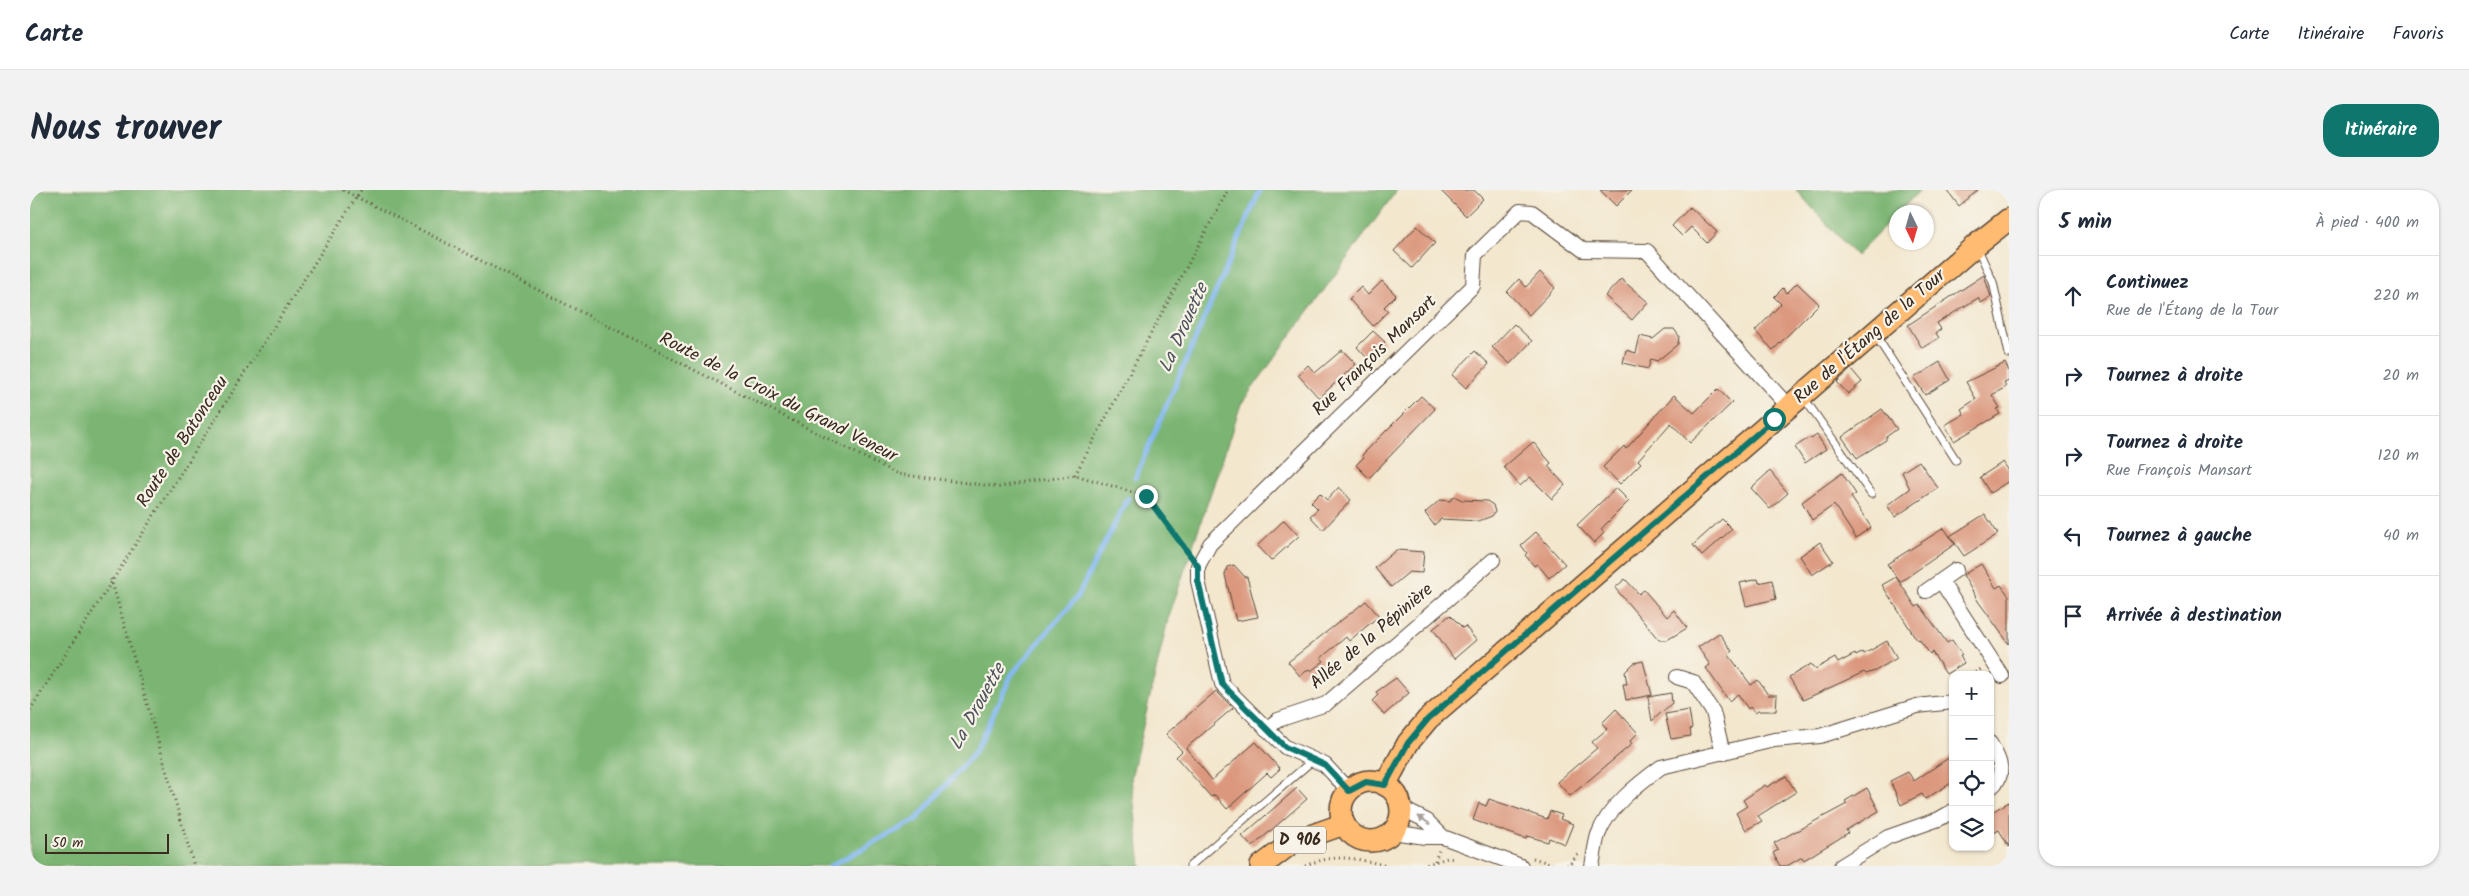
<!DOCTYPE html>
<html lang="fr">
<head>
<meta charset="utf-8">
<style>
	:root { --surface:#fff; --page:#f2f2f3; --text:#1f2937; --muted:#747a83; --line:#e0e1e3; --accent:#0f766e }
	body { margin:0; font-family:Kalam,sans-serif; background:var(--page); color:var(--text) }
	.controls { position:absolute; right:15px; bottom:15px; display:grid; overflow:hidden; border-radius:10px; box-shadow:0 1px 4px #0004 }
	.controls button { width:45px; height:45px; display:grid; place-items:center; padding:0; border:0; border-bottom:1px solid var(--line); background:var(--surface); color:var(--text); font:25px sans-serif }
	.compass { position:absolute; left:1859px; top:15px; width:45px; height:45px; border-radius:50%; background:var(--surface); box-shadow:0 1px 4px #0004; rotate:175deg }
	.scale { position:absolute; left:15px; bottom:12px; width:124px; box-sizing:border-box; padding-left:5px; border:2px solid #3b2a1e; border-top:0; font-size:14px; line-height:18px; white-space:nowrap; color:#3b2a1e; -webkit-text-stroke:4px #f7f3e8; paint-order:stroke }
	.stop { position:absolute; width:15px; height:15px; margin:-11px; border:4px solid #0f766e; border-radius:50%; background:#fff }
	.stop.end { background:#0f766e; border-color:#fff; box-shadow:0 1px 5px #0008 }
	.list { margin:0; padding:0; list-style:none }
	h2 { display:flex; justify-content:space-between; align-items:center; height:65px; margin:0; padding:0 20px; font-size:21px }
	h2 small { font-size:16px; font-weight:400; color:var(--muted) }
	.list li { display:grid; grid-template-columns:32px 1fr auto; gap:15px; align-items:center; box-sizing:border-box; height:80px; padding:0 20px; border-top:1px solid var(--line) }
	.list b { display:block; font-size:19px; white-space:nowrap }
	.list p { margin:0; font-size:16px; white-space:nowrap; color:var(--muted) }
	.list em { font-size:16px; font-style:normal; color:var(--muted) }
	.icon { flex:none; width:28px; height:28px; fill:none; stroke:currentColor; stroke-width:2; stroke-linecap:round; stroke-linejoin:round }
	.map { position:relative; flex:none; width:1979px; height:676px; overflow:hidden; border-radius:20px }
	header { display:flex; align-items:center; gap:30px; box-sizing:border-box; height:70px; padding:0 25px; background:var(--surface); border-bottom:1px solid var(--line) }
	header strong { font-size:24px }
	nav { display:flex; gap:28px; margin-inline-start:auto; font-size:18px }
	.intro { display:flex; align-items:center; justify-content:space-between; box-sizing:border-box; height:120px; padding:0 30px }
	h1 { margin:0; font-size:35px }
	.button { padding:12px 22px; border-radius:20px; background:var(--accent); color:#fff; font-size:18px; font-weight:700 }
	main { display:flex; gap:30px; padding:0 30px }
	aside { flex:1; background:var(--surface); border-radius:20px; box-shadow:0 1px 4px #0004 }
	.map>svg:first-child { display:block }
	.forest { fill:#7bb573; stroke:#5b7048 }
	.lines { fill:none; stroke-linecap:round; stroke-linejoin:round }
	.stream { stroke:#82b7f0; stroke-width:5 }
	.building { fill:#db987e }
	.service-casing { stroke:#574638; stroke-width:9 }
	.minor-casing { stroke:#574638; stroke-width:16 }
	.primary-casing { stroke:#574638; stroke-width:24 }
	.path { stroke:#574638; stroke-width:3; stroke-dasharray:1 4; stroke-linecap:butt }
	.service { stroke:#fff; stroke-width:7 }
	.minor { stroke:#fff; stroke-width:14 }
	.primary { stroke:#ffbb71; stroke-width:21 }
	.oneway { fill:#a79f9a }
	.route { stroke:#0f766e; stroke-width:6 }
	.labels { text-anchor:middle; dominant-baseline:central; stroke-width:4.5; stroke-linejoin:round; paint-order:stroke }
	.shield { fill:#f7f3e8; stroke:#73665b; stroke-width:1 }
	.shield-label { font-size:16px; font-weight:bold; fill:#3b2a1e }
	.street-label { font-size:18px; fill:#3b2a1e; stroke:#f7f3e8 }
	.water-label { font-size:19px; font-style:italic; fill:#50545d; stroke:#f7f3e8 }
</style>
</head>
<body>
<header>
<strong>Carte</strong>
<nav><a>Carte</a><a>Itinéraire</a><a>Favoris</a></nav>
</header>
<div class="intro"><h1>Nous trouver</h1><a class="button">Itinéraire</a></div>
<main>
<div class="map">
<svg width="1979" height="676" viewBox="0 0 1979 676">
	<rect width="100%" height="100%" fill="#f7f3e8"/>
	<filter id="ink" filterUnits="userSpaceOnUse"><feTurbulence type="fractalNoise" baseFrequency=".02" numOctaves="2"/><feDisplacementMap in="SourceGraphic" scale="10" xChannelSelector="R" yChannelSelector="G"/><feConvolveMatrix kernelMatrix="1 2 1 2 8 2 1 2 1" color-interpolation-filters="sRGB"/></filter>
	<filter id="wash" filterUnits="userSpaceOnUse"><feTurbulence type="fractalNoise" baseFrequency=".0096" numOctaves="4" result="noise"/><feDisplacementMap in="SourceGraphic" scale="20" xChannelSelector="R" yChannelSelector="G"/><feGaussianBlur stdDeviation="1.12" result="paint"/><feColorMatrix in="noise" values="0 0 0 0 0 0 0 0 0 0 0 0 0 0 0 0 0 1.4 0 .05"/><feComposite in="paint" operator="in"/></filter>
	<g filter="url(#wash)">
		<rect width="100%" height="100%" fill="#f3e7ce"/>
		<!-- forest -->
		<g class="forest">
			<polygon points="0,0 1367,0 1211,214 1138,429 1101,588 1111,676 0,676"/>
			<polygon points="1766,0 1890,0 1826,66"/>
		</g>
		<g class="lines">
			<!-- stream -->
			<g class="stream">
				<polyline points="1105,288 1230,0"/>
				<polyline points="800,676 886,630 946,560 982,484 1047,407 1098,308"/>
			</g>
		</g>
		<g id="blocks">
			<!-- building -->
			<g class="building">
				<polygon points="1410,0 1444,0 1453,9 1436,26"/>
				<polygon points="1570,0 1602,0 1586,16"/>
				<polygon points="1917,0 1948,0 1929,16"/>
				<polygon points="1660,17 1687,42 1677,53 1661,37 1652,46 1642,36"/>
				<polygon points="1387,36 1405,53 1382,78 1364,61"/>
				<polygon points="1510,82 1525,98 1499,125 1477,102 1489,89 1496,97"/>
				<polygon points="1954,85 1961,107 1951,113 1948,108 1907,133 1911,139 1906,143 1909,148 1892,158 1878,135"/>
				<polygon points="1591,89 1618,112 1602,130 1575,106"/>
				<polygon points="1352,91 1366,105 1354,117 1358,121 1343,136 1319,109 1331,97 1338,105"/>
				<polygon points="1767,93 1789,114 1743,160 1725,141 1751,114 1744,107 1753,98 1757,103"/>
				<polygon points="1484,134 1502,151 1480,174 1462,157"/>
				<polygon points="1635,139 1644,139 1649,146 1648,154 1627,171 1621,169 1618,179 1593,173 1596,160 1606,163 1610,146 1623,149"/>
				<polygon points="1343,141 1355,152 1338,169 1327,157"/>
				<polygon points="1312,160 1326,174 1289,208 1268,185 1278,175 1285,183"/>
				<polygon points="1445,161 1459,174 1436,198 1422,185"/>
				<polygon points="1910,172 1920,190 1895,205 1884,188"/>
				<polygon points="1975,173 1979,181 1979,191 1974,193 1976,197 1962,205 1970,218 1967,219 1970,224 1924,251 1915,235 1934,224 1931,219 1946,209 1936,192"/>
				<polygon points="1821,179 1832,192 1818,204 1807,192"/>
				<polygon points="1688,199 1702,213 1660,253 1641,233 1608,270 1611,273 1590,294 1573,277 1594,256 1596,259 1644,205 1664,223"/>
				<polygon points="1391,206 1405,219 1339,288 1326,275 1334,267 1332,265"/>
				<polygon points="1852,219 1867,239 1856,247 1856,250 1827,268 1812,247"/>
				<polygon points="1787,245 1796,259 1775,273 1765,257 1780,247 1781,249"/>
				<polygon points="1503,252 1521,273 1518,276 1535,295 1522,309 1500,287 1490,296 1474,277"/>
				<polygon points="1889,271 1908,298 1865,327 1857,315 1880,299 1872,282"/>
				<polygon points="1973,272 1979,281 1979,291 1960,303 1950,287"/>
				<polygon points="1740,281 1758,303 1740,319 1721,298"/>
				<polygon points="1812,283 1826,304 1821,307 1841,337 1826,348 1804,315 1782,330 1772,312"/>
				<polygon points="1309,297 1321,310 1293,340 1280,326 1288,319 1281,312 1290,303 1297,310"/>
				<polygon points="1586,298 1599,311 1571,339 1574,343 1564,353 1547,335"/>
				<polygon points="1424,306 1432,310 1457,311 1463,315 1465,322 1462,326 1449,331 1411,329 1404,335 1395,323 1410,310 1420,311"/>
				<polygon points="1955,324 1968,344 1934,366 1920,346"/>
				<polygon points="1692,329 1702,339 1672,366 1663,355"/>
				<polygon points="1254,330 1269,346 1241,371 1227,356"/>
				<polygon points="1914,338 1925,354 1870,392 1857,374"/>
				<polygon points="1506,342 1535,374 1519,388 1507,374 1504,376 1495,365 1497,363 1491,355"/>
				<polygon points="1790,352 1803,371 1782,385 1770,366"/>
				<polygon points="1366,360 1394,362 1392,383 1379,382 1361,397 1345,378"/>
				<polygon points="1951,374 1966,398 1971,395 1979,406 1979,454 1948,411 1933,385"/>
				<polygon points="1204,375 1215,387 1217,387 1228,427 1206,431 1195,385 1197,377"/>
				<polygon points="1866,387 1886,417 1890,415 1917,453 1922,450 1932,465 1930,466 1934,473 1916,484 1902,462 1900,464 1889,449 1887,450 1852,395"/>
				<polygon points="1595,389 1609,404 1614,400 1637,427 1644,420 1657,438 1637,450 1629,450 1585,398"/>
				<polygon points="1728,389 1729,393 1742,390 1746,409 1716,416 1710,393"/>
				<polygon points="1336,411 1349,426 1319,451 1316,447 1291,468 1294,471 1281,481 1279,479 1270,486 1258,472"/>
				<polygon points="1420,425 1433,438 1435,436 1446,450 1424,469 1403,439"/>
				<polygon points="1689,443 1702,461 1698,464 1721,495 1728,490 1738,505 1747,505 1746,521 1728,521 1725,523 1720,517 1718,519 1708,504 1699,511 1676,478 1680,475 1668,457"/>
				<polygon points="1857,451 1867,468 1845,481 1836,484 1834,482 1773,510 1759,487 1781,474 1785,479 1805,468 1808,473 1825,464 1826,466 1833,462 1834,464"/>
				<polygon points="1613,471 1622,505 1596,510 1593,494 1597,494 1595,482 1604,473"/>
				<polygon points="1366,488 1379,503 1354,525 1342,511 1348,505 1346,502"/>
				<polygon points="1186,501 1203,518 1156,558 1182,590 1226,552 1250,579 1241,587 1237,583 1197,619 1185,605 1181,607 1146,567 1152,561 1136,544"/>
				<polygon points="1641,503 1642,513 1622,531 1618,507"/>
				<polygon points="1586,519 1608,543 1600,551 1602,554 1540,606 1527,592 1567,558 1562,552 1577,539 1572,533"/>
				<polygon points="1659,520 1662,538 1660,539 1661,546 1641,549 1635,524"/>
				<polygon points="1923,565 1923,592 1895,609 1892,604 1871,615 1860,591 1878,582 1884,591"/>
				<polygon points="1756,586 1766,602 1728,626 1732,631 1716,640 1706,623 1717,616 1713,610 1735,595 1737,597"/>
				<polygon points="1267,598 1277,609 1222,657 1212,646"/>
				<polygon points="1837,598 1849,621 1816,640 1818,643 1774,670 1772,667 1757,676 1750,676 1743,663 1748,660 1744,653 1817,614 1815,611"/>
				<polygon points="1459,609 1517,629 1520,621 1532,625 1530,629 1543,634 1535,654 1519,648 1518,652 1497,646 1496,649 1443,630 1449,613 1456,616"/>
				<polygon points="1979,612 1979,657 1969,640 1960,645 1960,623"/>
			</g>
		</g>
	</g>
	<g filter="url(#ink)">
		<use href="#blocks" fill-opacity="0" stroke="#574638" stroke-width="1"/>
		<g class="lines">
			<!-- service casing -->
			<g class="service-casing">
				<g id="service">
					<polyline points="1947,57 1963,92 1979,164"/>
					<polyline points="1846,146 1926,270"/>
					<polyline points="1774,208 1841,304"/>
					<polyline points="1160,676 1283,570"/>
				</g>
			</g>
			<!-- minor casing -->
			<g class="minor-casing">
				<g id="minor">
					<polyline points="1911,391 1972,486"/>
					<polyline points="1896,401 1926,380"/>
					<polyline points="1647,487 1663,492 1683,522 1693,563"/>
					<polyline points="1236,539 1248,530 1296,514 1463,370"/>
					<path d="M 1960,553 C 1969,568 1978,585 1960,598"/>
					<polyline points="1319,601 1295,575 1255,557 1192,494 1168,391 1168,376 1180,354 1443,96 1445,65 1490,21 1502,22 1553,60 1617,61 1759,217"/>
					<polyline points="1371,618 1397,631 1413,647"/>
					<polyline points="1363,642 1395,647 1413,647 1491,676"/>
					<path d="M 1562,676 C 1564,666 1565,655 1568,645 C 1578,617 1608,594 1631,577 L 1744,550 L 1790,546 L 1887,516 L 1923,512"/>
					<polyline points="1811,676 1858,647 1909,629 1923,621"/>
				</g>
			</g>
			<!-- primary casing -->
			<g class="primary-casing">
				<g id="primary">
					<circle cx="1341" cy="621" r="30"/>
					<polyline points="1355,595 1378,553 1398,529 1946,55 1979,29"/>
					<polyline points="1231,676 1263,652 1314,634"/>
				</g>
			</g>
			<!-- path -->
			<g class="path">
				<polyline points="313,0 867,284 969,297 1045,285 1116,306 1159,365"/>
				<polyline points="1045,285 1198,0"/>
				<polyline points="81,389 164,676"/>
				<polyline points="1941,485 1951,479"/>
				<polyline points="0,520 331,0"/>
				<polyline points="1503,668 1528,676 1539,675 1548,664"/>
				<polyline points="1405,671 1409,660"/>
				<path d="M 1275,676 C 1304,663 1327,668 1357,676"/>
				<polyline points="1392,676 1417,668 1425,669"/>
			</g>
			<!-- service -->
			<use href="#service" class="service"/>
			<!-- minor -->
			<use href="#minor" class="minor"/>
			<!-- primary -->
			<use href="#primary" class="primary"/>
		</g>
		<!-- one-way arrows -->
		<defs><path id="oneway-solid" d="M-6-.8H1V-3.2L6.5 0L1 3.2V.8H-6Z" transform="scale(1.25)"/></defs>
		<use class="oneway" href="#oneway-solid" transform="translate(1394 630) rotate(-147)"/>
	</g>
	<g class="lines" filter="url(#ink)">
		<!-- route -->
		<polyline class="route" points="1116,306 1168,376 1168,391 1192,494 1255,557 1295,575 1319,601 1336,592 1355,595 1378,553 1398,529 1744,229"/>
	</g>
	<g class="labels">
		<!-- shield labels -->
		<rect class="shield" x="1244" y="636.5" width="52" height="27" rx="4"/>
		<g class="shield-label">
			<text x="1270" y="650">D 906</text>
		</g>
		<!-- street labels -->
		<g class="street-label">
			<text transform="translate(1840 147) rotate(-41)">Rue de l'Étang de la Tour</text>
			<text transform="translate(1345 166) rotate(-44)">Rue François Mansart</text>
			<text transform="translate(748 208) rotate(27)">Route de la Croix du Grand Veneur</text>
			<text transform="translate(153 252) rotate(-57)">Route de Batonceau</text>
			<text transform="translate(1342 447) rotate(-40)">Allée de la Pépinière</text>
		</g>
		<!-- water labels -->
		<g class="water-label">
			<text transform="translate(1154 138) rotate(-66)">La Drouette</text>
			<text transform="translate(948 517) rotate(-61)">La Drouette</text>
		</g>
	</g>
</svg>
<div class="controls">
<button>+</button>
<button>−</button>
<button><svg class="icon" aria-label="locate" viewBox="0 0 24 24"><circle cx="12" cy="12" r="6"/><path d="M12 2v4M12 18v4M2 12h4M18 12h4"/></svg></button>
<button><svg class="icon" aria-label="layers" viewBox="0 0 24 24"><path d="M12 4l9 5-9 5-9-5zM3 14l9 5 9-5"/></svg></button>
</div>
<svg class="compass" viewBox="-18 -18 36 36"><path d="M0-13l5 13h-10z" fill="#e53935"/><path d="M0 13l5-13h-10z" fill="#747a83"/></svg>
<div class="scale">50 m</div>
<div class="stop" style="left:1744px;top:229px"></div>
<div class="stop end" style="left:1116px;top:306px"></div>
</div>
<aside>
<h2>5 min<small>À pied · 400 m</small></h2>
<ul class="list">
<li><svg class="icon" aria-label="ahead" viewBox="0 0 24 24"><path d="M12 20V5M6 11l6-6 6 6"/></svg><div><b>Continuez</b><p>Rue de l'Étang de la Tour</p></div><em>220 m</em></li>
<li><svg class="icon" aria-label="right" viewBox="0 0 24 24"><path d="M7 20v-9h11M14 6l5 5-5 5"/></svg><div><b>Tournez à droite</b></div><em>20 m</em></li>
<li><svg class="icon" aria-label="right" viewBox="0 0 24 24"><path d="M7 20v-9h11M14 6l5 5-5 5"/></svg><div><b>Tournez à droite</b><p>Rue François Mansart</p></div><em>120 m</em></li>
<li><svg class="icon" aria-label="left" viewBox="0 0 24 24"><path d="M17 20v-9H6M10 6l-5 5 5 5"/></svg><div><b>Tournez à gauche</b></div><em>40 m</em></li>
<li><svg class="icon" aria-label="arrive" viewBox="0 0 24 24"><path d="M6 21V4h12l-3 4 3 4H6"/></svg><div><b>Arrivée à destination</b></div></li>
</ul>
</aside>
</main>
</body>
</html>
